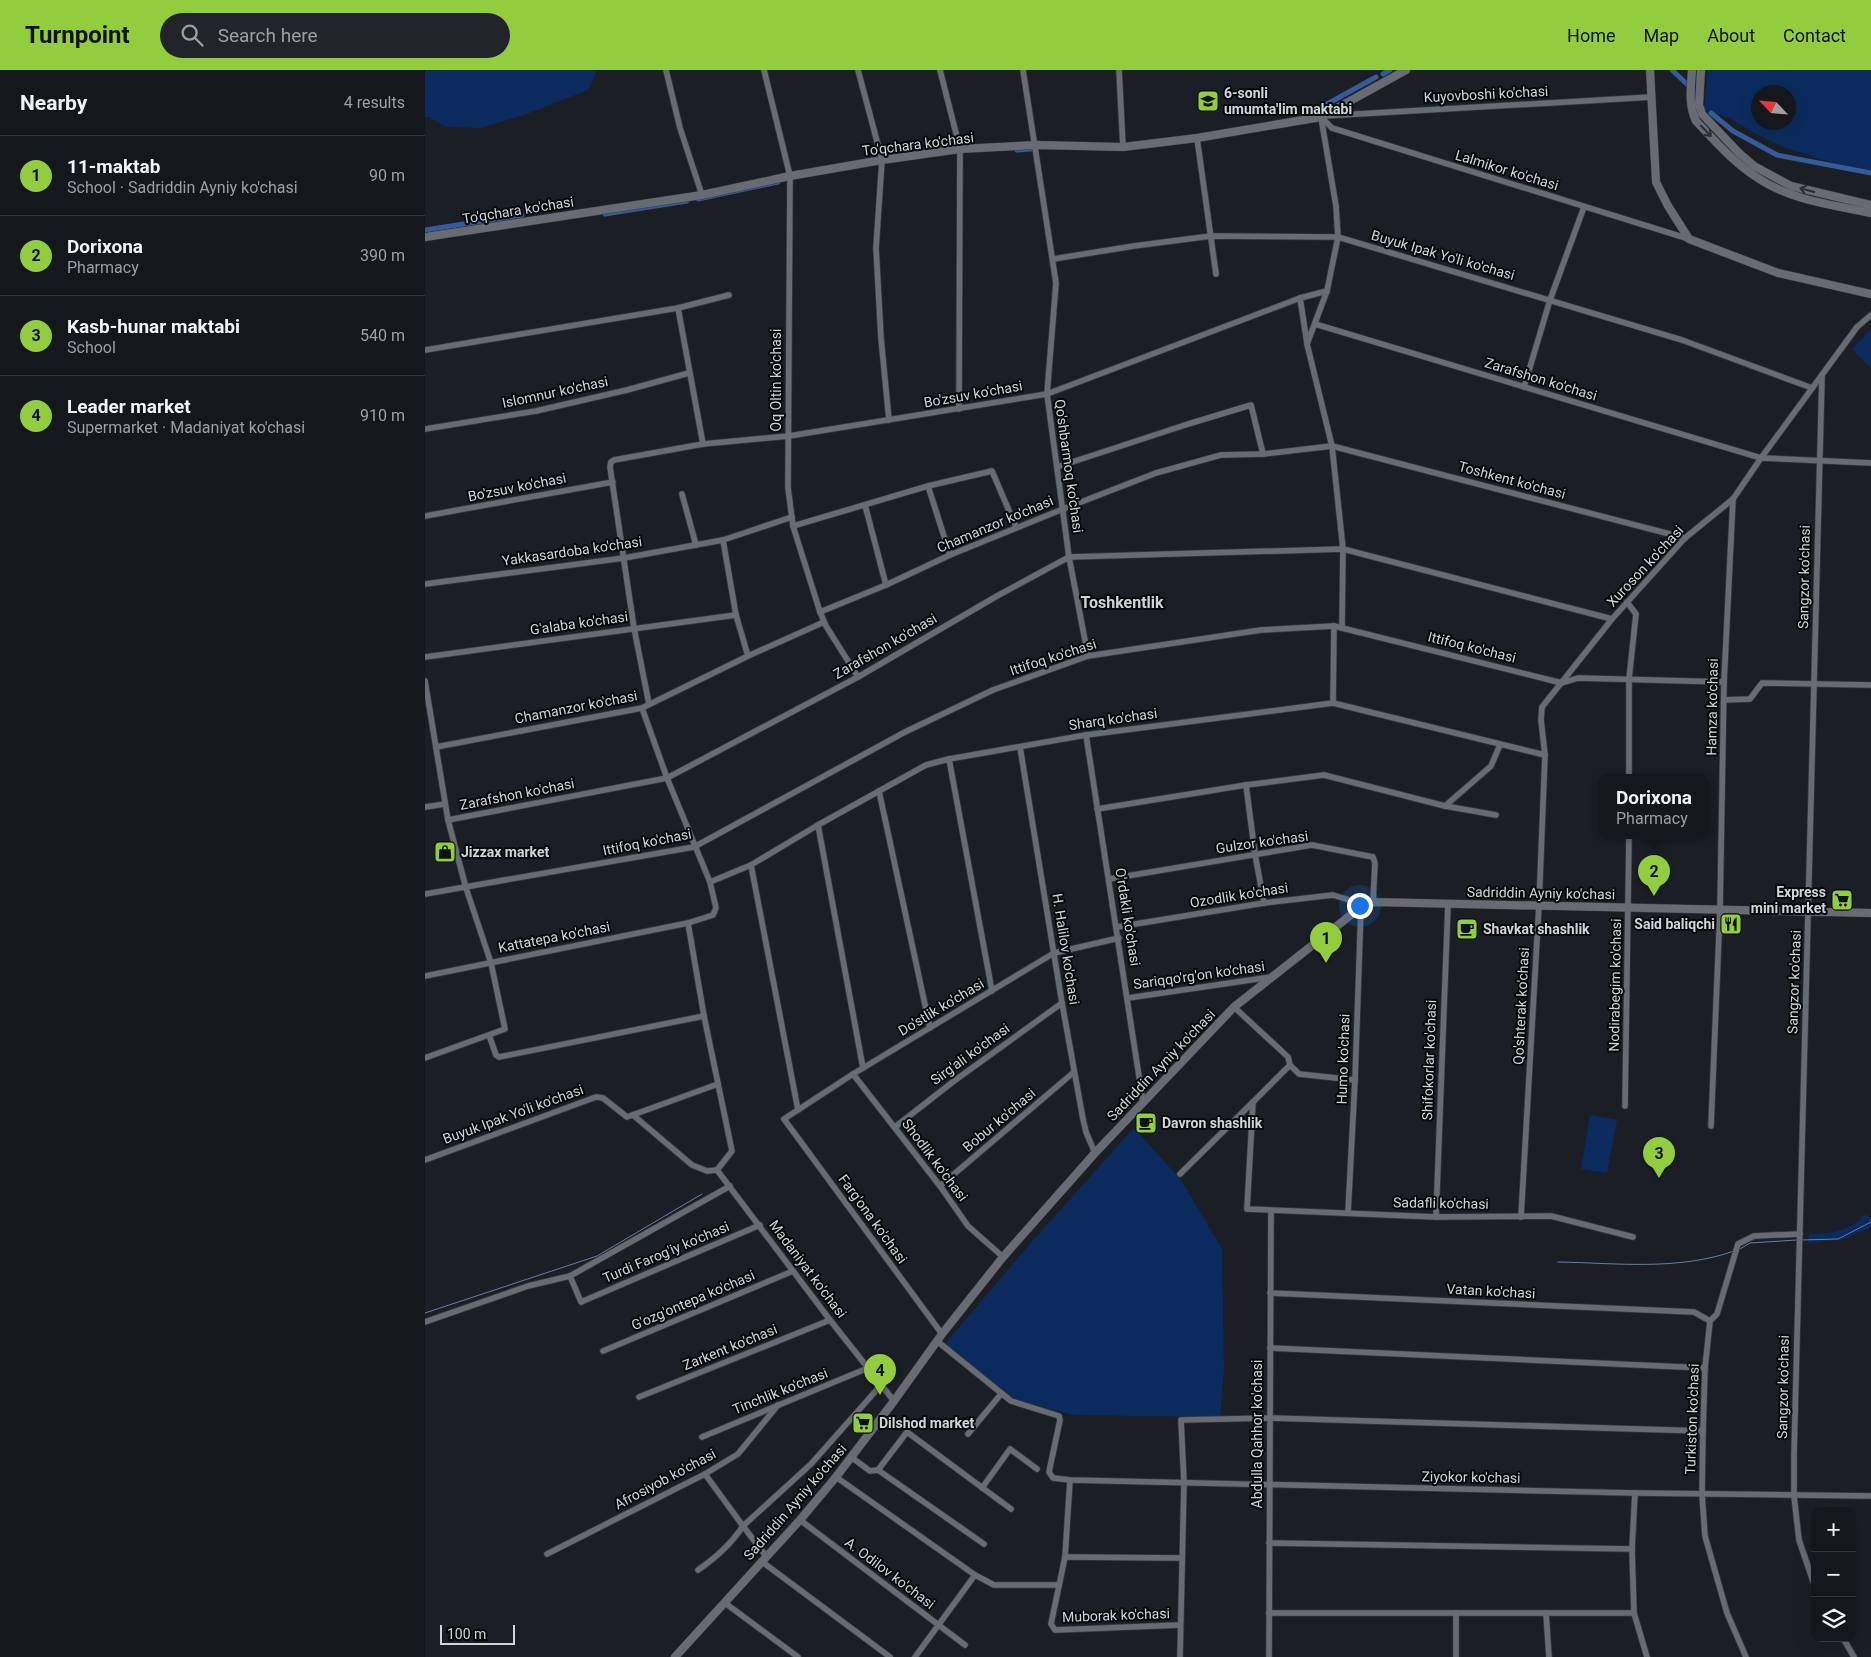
<!DOCTYPE html>
<html lang="en">
<head>
<meta charset="utf-8">
<style>
	:root { --surface:#14171c; --page:#212429; --text:#f1f3f6; --muted:#9d9fa3; --line:#33363b; --accent:#92cd3e }
	body { margin:0; font-family:Roboto,sans-serif; background:var(--page); color:var(--text) }
	.controls { position:absolute; right:15px; bottom:15px; display:grid; overflow:hidden; border-radius:10px; box-shadow:0 5px 20px #0002 }
	.controls button { width:45px; height:45px; display:grid; place-items:center; padding:0; border:0; border-bottom:1px solid var(--line); background:var(--surface); color:var(--text); font:25px sans-serif }
	.compass { position:absolute; left:1326px; top:15px; width:45px; height:45px; border-radius:50%; background:var(--surface); box-shadow:0 5px 20px #0002; rotate:296deg }
	.scale { position:absolute; left:15px; bottom:12px; width:75px; box-sizing:border-box; padding-left:5px; border:2px solid #d1d4d8; border-top:0; font-size:14px; line-height:18px; white-space:nowrap; color:#d1d4d8; -webkit-text-stroke:4px #07090b; paint-order:stroke }
	.you { position:absolute; left:934px; top:835px; width:18px; height:18px; margin:-12px; border:4px solid #fff; border-radius:50%; background:#1a73e8; box-shadow:0 0 0 8px #1a73e833 }
	.badge { display:grid; place-items:center; width:32px; height:32px; border-radius:50%; background:var(--accent); color:#111; font-size:16px; font-weight:700 }
	.pin { position:absolute; translate:-50% -41px; filter:drop-shadow(0 1px 2px #0008) }
	.pin::after { content:''; position:absolute; top:26px; width:18px; height:15px; background:inherit; clip-path:polygon(0 0,100% 0,50% 100%) }
	.popup { position:absolute; left:1174px; top:704px; width:110px; height:65px; box-sizing:border-box; display:grid; place-content:center; border-radius:10px; background:var(--surface); filter:drop-shadow(0 1px 4px #0005); font-size:16px; white-space:nowrap; color:var(--muted) }
	.popup b { font-size:19px; color:var(--text) }
	.popup::after { content:''; position:absolute; left:50%; top:100%; margin-left:-10px; border:10px solid transparent; border-top-color:var(--surface) }
	.list { margin:0; padding:0; list-style:none }
	h2 { display:flex; justify-content:space-between; align-items:center; height:65px; margin:0; padding:0 20px; font-size:21px }
	h2 small { font-size:16px; font-weight:400; color:var(--muted) }
	.list li { display:grid; grid-template-columns:32px 1fr auto; gap:15px; align-items:center; box-sizing:border-box; height:80px; padding:0 20px; border-top:1px solid var(--line) }
	.list b { display:block; font-size:19px; white-space:nowrap }
	.list p { margin:0; font-size:16px; white-space:nowrap; color:var(--muted) }
	.list em { font-size:16px; font-style:normal; color:var(--muted) }
	.icon { flex:none; width:28px; height:28px; fill:none; stroke:currentColor; stroke-width:2; stroke-linecap:round; stroke-linejoin:round }
	.map { position:relative; flex:none; width:1446px; height:1587px; overflow:hidden }
	header { display:flex; align-items:center; gap:30px; box-sizing:border-box; height:70px; padding:0 25px; background:var(--accent); color:#111 }
	header strong { font-size:24px }
	nav { display:flex; gap:28px; margin-inline-start:auto; font-size:18px }
	.search { width:350px; height:45px; background:var(--page); display:flex; align-items:center; gap:12px; box-sizing:border-box; padding:0 18px; border-radius:28px; color:var(--muted); font-size:19px }
	main { display:flex }
	aside { flex:1; background:var(--surface) }
	.map>svg:first-child { display:block }
	.green { fill:#0b2b5e; fill-rule:evenodd }
	.lines { fill:none; stroke-linecap:round; stroke-linejoin:round }
	.stream { stroke:#647fac; stroke-width:1 }
	.canal { stroke:#365b99; stroke-width:5 }
	.minor-casing { stroke:#373a3e; stroke-width:7 }
	.tertiary-casing { stroke:#373a3e; stroke-width:9 }
	.minor { stroke:#676c74; stroke-width:5.5 }
	.tertiary { stroke:#676c74; stroke-width:8 }
	.oneway { stroke:#292c30 }
	.labels { text-anchor:middle; dominant-baseline:central; stroke-width:4; stroke-linejoin:round; paint-order:stroke }
	.poi-label { font-size:14px; font-weight:bold; fill:#d1d4d8; stroke:#07090b; text-anchor:start }
	.street-label { font-size:14px; fill:#d1d4d8; stroke:#07090b }
	.quarter-label { font-size:16px; font-weight:bold; fill:#d1d4d8; stroke:#07090b }
</style>
</head>
<body>
<header>
<strong>Turnpoint</strong>
<div class="search"><svg class="icon" aria-label="search" viewBox="0 0 24 24"><circle cx="10" cy="10" r="6"/><path d="M15 15l6 6"/></svg>Search here</div>
<nav><a>Home</a><a>Map</a><a>About</a><a>Contact</a></nav>
</header>
<main>
<aside>
<h2>Nearby<small>4 results</small></h2>
<ul class="list">
<li><span class="badge">1</span><div><b>11-maktab</b><p>School · Sadriddin Ayniy ko'chasi</p></div><em>90 m</em></li>
<li><span class="badge">2</span><div><b>Dorixona</b><p>Pharmacy</p></div><em>390 m</em></li>
<li><span class="badge">3</span><div><b>Kasb-hunar maktabi</b><p>School</p></div><em>540 m</em></li>
<li><span class="badge">4</span><div><b>Leader market</b><p>Supermarket · Madaniyat ko'chasi</p></div><em>910 m</em></li>
</ul>
</aside>
<div class="map">
<svg width="1446" height="1587" viewBox="0 0 1446 1587">
	<rect width="100%" height="100%" fill="#1b1f25"/>
	<!-- green -->
	<g class="green">
		<polygon points="0,0 172,0 163,20 99,45 55,58 21,57 4,47 0,47"/>
		<path d="M 1283,0 L 1446,0 L 1446,102 L 1424,98 L 1361,78 L 1329,63 L 1305,48 L 1279,40 ZM 1334,22 L 1364,22 L 1364,52 L 1334,52 Z"/>
		<polygon points="1446,259 1446,298 1427,279"/>
		<polygon points="1165,1045 1192,1050 1182,1103 1156,1099"/>
		<polygon points="709,1058 756,1110 797,1179 799,1298 795,1347 649,1345 586,1329 520,1274 604,1175"/>
		<path d="M 1442,1145 L 1446,1148 L 1446,1158 L 1433,1162 L 1421,1169 L 1383,1173 L 1384,1164 C 1407,1163 1416,1163 1435,1150 L 1436,1146 Z"/>
	</g>
	<g class="lines">
		<!-- stream -->
		<g class="stream">
			<polyline points="1376,1170 1413,1169 1446,1152"/>
			<polyline points="1315,1179 1325,1173 1372,1170"/>
			<path d="M 1133,1192 C 1191,1193 1253,1201 1309,1181"/>
			<polyline points="0,1243 172,1186 277,1124"/>
		</g>
		<!-- canal -->
		<g class="canal">
			<polyline points="1247,0 1266,18"/>
			<polyline points="958,4 965,0"/>
			<polyline points="1286,43 1308,61 1352,85 1446,103"/>
			<polyline points="884,44 951,7"/>
			<polyline points="592,80 606,79"/>
			<polyline points="273,129 353,112"/>
			<polyline points="180,144 262,131"/>
			<polyline points="0,160 97,145"/>
		</g>
		<!-- minor casing -->
		<g class="minor-casing">
			<g id="minor">
				<polyline points="241,0 255,58 277,125"/>
				<polyline points="339,0 365,106 363,418 368,456 395,542 401,556 433,607"/>
				<polyline points="433,0 457,90 451,178 456,268 464,350"/>
				<polyline points="515,0 535,79 534,339"/>
				<polyline points="598,0 631,213 622,324 644,487 663,586"/>
				<polyline points="694,0 698,77"/>
				<polyline points="898,46 1227,27"/>
				<polyline points="896,47 911,136 913,167 902,221 882,274 907,376 918,479 917,557"/>
				<polyline points="896,47 907,58 1264,169"/>
				<polyline points="772,68 791,204"/>
				<polyline points="628,189 709,176 786,166 913,167 1257,270 1387,318"/>
				<polyline points="875,228 882,273"/>
				<polyline points="253,238 278,374"/>
				<polyline points="890,254 1336,388 1446,393"/>
				<polyline points="0,280 253,238 304,225"/>
				<polyline points="1099,317 1125,230 1159,137"/>
				<polyline points="0,359 111,341 202,320 264,303"/>
				<polyline points="632,397 760,355 826,335 838,384"/>
				<polyline points="503,416 525,485"/>
				<polyline points="257,424 271,475"/>
				<polyline points="440,435 461,515"/>
				<polyline points="0,446 188,412"/>
				<polyline points="368,456 503,416 567,401 591,457"/>
				<polyline points="298,470 367,447"/>
				<polyline points="0,514 199,488 298,470 311,545 323,586"/>
				<polyline points="1202,532 1211,544 1204,609 1204,707"/>
				<polyline points="395,542 461,515 525,485 638,439 731,403 796,385 838,384 907,376 1260,468"/>
				<polyline points="0,587 311,545"/>
				<polyline points="0,611 23,750 41,818 66,893 80,959 0,988"/>
				<polyline points="1299,630 1325,629 1337,613 1446,615"/>
				<polyline points="908,633 909,556"/>
				<polyline points="224,634 209,558 185,397 186,392 189,390 278,374 364,366 622,324 875,228 902,221"/>
				<polyline points="217,638 242,708 285,812 291,838 288,845 263,853 279,946 307,1081 292,1100 405,1250 469,1331"/>
				<polyline points="661,665 718,1032"/>
				<polyline points="11,677 217,638 323,586 399,552"/>
				<polyline points="595,677 637,933 658,1049 661,1062 670,1083"/>
				<polyline points="524,689 567,921"/>
				<polyline points="821,715 830,784 839,833"/>
				<polyline points="454,721 505,958"/>
				<polyline points="1020,736 1071,745"/>
				<polyline points="0,737 20,734"/>
				<polyline points="672,739 821,715 899,705 1020,736 1066,696 1075,675"/>
				<polyline points="23,750 242,708 433,607 572,526 644,487 918,479 1187,549 1260,468 1308,429 1336,388 1432,257 1446,245"/>
				<polyline points="393,755 438,998"/>
				<polyline points="326,795 373,1040"/>
				<polyline points="684,809 887,775 948,787 950,793 948,832"/>
				<polyline points="285,812 326,795 393,755 501,695 524,689 661,665 908,633 1120,685"/>
				<polyline points="0,824 269,777 480,662 568,620 663,586 836,560 909,556 1137,613 1153,608 1299,612"/>
				<polyline points="692,857 839,833 908,825 940,835"/>
				<polyline points="0,906 263,853"/>
				<polyline points="703,928 846,907"/>
				<polyline points="809,937 863,987 865,995 874,1004 930,1010"/>
				<polyline points="64,965 71,985 74,987 279,946"/>
				<polyline points="865,995 828,1032 822,1139 1011,1147 1126,1146 1208,1167"/>
				<polyline points="428,1004 515,1116 543,1156 578,1187"/>
				<polyline points="1200,1036 1204,765"/>
				<polyline points="208,1045 267,1095 282,1101 292,1100"/>
				<polyline points="1286,1056 1295,839 1299,612 1308,429"/>
				<polyline points="470,1057 529,1011 637,933"/>
				<polyline points="0,1090 171,1027 178,1028 202,1047 293,1014"/>
				<polyline points="755,1104 828,1032"/>
				<polyline points="305,1116 145,1206 156,1232 335,1155"/>
				<polyline points="515,1116 649,1002"/>
				<polyline points="923,1143 930,1010 936,837"/>
				<polyline points="1011,1147 1023,834"/>
				<polyline points="1096,1147 1114,835 1120,685 1116,650 1117,637 1187,549"/>
				<polyline points="845,1223 1269,1242 1285,1251"/>
				<polyline points="0,1252 103,1216 145,1206"/>
				<polyline points="517,1264 359,1049 428,1004 629,883 694,868"/>
				<polyline points="512,1271 586,1331 634,1346 635,1350 624,1402 628,1408 645,1410 1210,1423 1446,1426"/>
				<polyline points="845,1278 1280,1298"/>
				<polyline points="178,1281 368,1201"/>
				<polyline points="214,1327 405,1250"/>
				<polyline points="543,1364 576,1324"/>
				<polyline points="277,1367 443,1298"/>
				<polyline points="426,1387 445,1401 453,1400 482,1362 586,1439"/>
				<polyline points="453,1400 559,1474"/>
				<polyline points="280,1404 318,1456 386,1394 456,1315"/>
				<polyline points="411,1407 550,1505 569,1515 634,1515"/>
				<polyline points="645,1410 640,1487 626,1554 630,1560 755,1555"/>
				<polyline points="557,1418 585,1379 612,1399"/>
				<polyline points="1210,1423 1207,1479 1209,1543 1222,1587"/>
				<polyline points="375,1450 540,1575"/>
				<polyline points="844,1473 1207,1479"/>
				<polyline points="122,1484 280,1404 313,1384 353,1335"/>
				<polyline points="640,1487 756,1488"/>
				<polyline points="336,1491 465,1587"/>
				<path d="M 273,1500 C 289,1489 307,1473 318,1456 L 341,1486"/>
				<polyline points="1390,1517 1374,1470 1369,1426 1369,1385 1397,305"/>
				<polyline points="300,1533 373,1587"/>
				<polyline points="844,1543 1209,1543"/>
				<polyline points="1121,1543 1124,1587"/>
				<polyline points="1418,1568 1429,1587"/>
				<polyline points="490,1587 550,1505"/>
				<polyline points="755,1587 759,1413 756,1350 845,1348 1278,1361"/>
				<polyline points="844,1587 846,1141"/>
				<polyline points="1031,1587 1031,1543"/>
				<polyline points="1321,1587 1302,1543 1280,1466 1277,1424 1278,1361 1280,1298 1285,1251 1292,1244 1313,1174 1329,1166 1375,1164"/>
			</g>
		</g>
		<!-- tertiary casing -->
		<g class="tertiary-casing">
			<g id="tertiary">
				<polyline points="1225,0 1231,112 1243,136 1264,169 1353,203 1446,224"/>
				<path d="M 1267,0 C 1266,18 1263,34 1271,51 C 1290,71 1309,93 1333,108 C 1365,130 1409,135 1446,143"/>
				<polyline points="1276,0 1274,35 1277,44 1314,83 1329,96 1366,116 1446,135"/>
				<polyline points="0,167 277,125 365,106 457,90 535,79 611,75 698,77 772,68 896,47 981,0"/>
				<polyline points="250,1587 375,1450 411,1407 469,1331 517,1264 578,1187 670,1083 809,937 936,837 948,832 1446,843"/>
			</g>
		</g>
		<!-- minor -->
		<use href="#minor" class="minor"/>
		<!-- tertiary -->
		<use href="#tertiary" class="tertiary"/>
	</g>
	<!-- one-way arrows -->
	<defs><path id="oneway-shaft" d="M-6 0H5M1.5-3L5.5 0L1.5 3" fill="none" stroke-width="1.6" stroke-linecap="round" stroke-linejoin="round" transform="scale(1.25)"/></defs>
	<g class="oneway">
		<use href="#oneway-shaft" transform="translate(1281 61) rotate(46)"/>
		<use href="#oneway-shaft" transform="translate(1382 120) rotate(-165)"/>
	</g>
	<!-- icons -->
	<defs>
		<g id="school-square" transform="scale(1.125)"><rect x="-9" y="-9" width="18" height="18" rx="4" fill="#92cd3e" stroke="#07090b"/><path d="M0-5L7-2L0 1L-7-2ZM-4 1L0 2.5L4 1V4Q0 6-4 4Z" fill="#111"/></g>
		<g id="shop-square" transform="scale(1.125)"><rect x="-9" y="-9" width="18" height="18" rx="4" fill="#92cd3e" stroke="#07090b"/><path d="M-5-2.5h2.3a2.7 3.5 0 0 1 5.4 0H5L5.5 6h-11ZM-1.5-2.5h3a1.5 2.3 0 0 0-3 0Z" fill="#111"/></g>
		<g id="supermarket-square" transform="scale(1.125)"><rect x="-9" y="-9" width="18" height="18" rx="4" fill="#92cd3e" stroke="#07090b"/><path d="M-6-5.5h2.5l.6 2H6L4.5 2H-2.5L-4.4-4H-6ZM-1.5 3.2a1.3 1.3 0 1 0 .1 0ZM3 3.2a1.3 1.3 0 1 0 .1 0Z" fill="#111"/></g>
		<g id="restaurant-square" transform="scale(1.125)"><rect x="-9" y="-9" width="18" height="18" rx="4" fill="#92cd3e" stroke="#07090b"/><path d="M-5-6h1v4h1v-4h1v4h1v-4h1v5L-1.5 .5V6h-2V.5L-5-1ZM5-6V6H3V1.5H1.5Q1.5-4 5-6Z" fill="#111"/></g>
		<g id="cafe-square" transform="scale(1.125)"><rect x="-9" y="-9" width="18" height="18" rx="4" fill="#92cd3e" stroke="#07090b"/><path d="M-5.5-4.5H6V0H3Q3 3.5 0 3.5H-2.5Q-5.5 3.5-5.5 0ZM3-3.2v2h1.7v-2ZM-6 4.5H4V6H-6Z" fill="#111"/></g>
	</defs>
	<g fill-rule="evenodd">
		<use href="#school-square" x="783" y="31"/>
		<use href="#shop-square" x="20" y="782"/>
		<use href="#supermarket-square" x="1417" y="830"/>
		<use href="#restaurant-square" x="1306" y="854"/>
		<use href="#cafe-square" x="1042" y="859"/>
		<use href="#cafe-square" x="721" y="1053"/>
		<use href="#supermarket-square" x="438" y="1353"/>
	</g>
	<g class="labels">
		<!-- poi labels -->
		<g class="poi-label">
			<text x="799" y="23">6-sonli<tspan x="799" dy="16">umumta'lim maktabi</tspan></text>
			<text x="36" y="782">Jizzax market</text>
			<text x="1401" y="822" text-anchor="end">Express<tspan x="1401" dy="16">mini market</tspan></text>
			<text x="1290" y="854" text-anchor="end">Said baliqchi</text>
			<text x="1058" y="859">Shavkat shashlik</text>
			<text x="737" y="1053">Davron shashlik</text>
			<text x="454" y="1353">Dilshod market</text>
		</g>
		<!-- street labels -->
		<g class="street-label">
			<text transform="translate(1061 24) rotate(-3)">Kuyovboshi ko'chasi</text>
			<text transform="translate(493 74) rotate(-7)">To'qchara ko'chasi</text>
			<text transform="translate(1082 100) rotate(17)">Lalmikor ko'chasi</text>
			<text transform="translate(93 140) rotate(-9)">To'qchara ko'chasi</text>
			<text transform="translate(1018 185) rotate(16)">Buyuk Ipak Yo'li ko'chasi</text>
			<text transform="translate(1116 309) rotate(17)">Zarafshon ko'chasi</text>
			<text transform="translate(351 310) rotate(-90)">Oq Oltin ko'chasi</text>
			<text transform="translate(130 322) rotate(-12)">Islomnur ko'chasi</text>
			<text transform="translate(548 324) rotate(-10)">Bo'zsuv ko'chasi</text>
			<text transform="translate(644 396) rotate(82)">Qo'shbarmoq ko'chasi</text>
			<text transform="translate(1087 410) rotate(15)">Toshkent ko'chasi</text>
			<text transform="translate(92 417) rotate(-11)">Bo'zsuv ko'chasi</text>
			<text transform="translate(570 454) rotate(-23)">Chamanzor ko'chasi</text>
			<text transform="translate(147 481) rotate(-8)">Yakkasardoba ko'chasi</text>
			<text transform="translate(1220 496) rotate(-47)">Xuroson ko'chasi</text>
			<text transform="translate(1379 507) rotate(-89)">Sangzor ko'chasi</text>
			<text transform="translate(154 553) rotate(-8)">G'alaba ko'chasi</text>
			<text transform="translate(460 576) rotate(-30)">Zarafshon ko'chasi</text>
			<text transform="translate(1047 577) rotate(14)">Ittifoq ko'chasi</text>
			<text transform="translate(628 587) rotate(-18)">Ittifoq ko'chasi</text>
			<text transform="translate(151 637) rotate(-11)">Chamanzor ko'chasi</text>
			<text transform="translate(1287 637) rotate(-89)">Hamza ko'chasi</text>
			<text transform="translate(688 649) rotate(-8)">Sharq ko'chasi</text>
			<text transform="translate(92 724) rotate(-11)">Zarafshon ko'chasi</text>
			<text transform="translate(222 772) rotate(-11)">Ittifoq ko'chasi</text>
			<text transform="translate(837 772) rotate(-8)">Gulzor ko'chasi</text>
			<text transform="translate(1116 823) rotate(1)">Sadriddin Ayniy ko'chasi</text>
			<text transform="translate(814 825) rotate(-9)">Ozodlik ko'chasi</text>
			<text transform="translate(703 847) rotate(81)">O'rdakli ko'chasi</text>
			<text transform="translate(129 867) rotate(-11)">Kattatepa ko'chasi</text>
			<text transform="translate(641 879) rotate(81)">H. Halilov ko'chasi</text>
			<text transform="translate(774 905) rotate(-8)">Sariqqo'rg'on ko'chasi</text>
			<text transform="translate(1369 912) rotate(-88)">Sangzor ko'chasi</text>
			<text transform="translate(1190 915) rotate(-89)">Nodirabegim ko'chasi</text>
			<text transform="translate(1096 936) rotate(-87)">Qo'shterak ko'chasi</text>
			<text transform="translate(516 937) rotate(-31)">Do'stlik ko'chasi</text>
			<text transform="translate(545 984) rotate(-36)">Sirg'ali ko'chasi</text>
			<text transform="translate(918 989) rotate(-88)">Humo ko'chasi</text>
			<text transform="translate(1004 990) rotate(-88)">Shifokorlar ko'chasi</text>
			<text transform="translate(736 995) rotate(-46)">Sadriddin Ayniy ko'chasi</text>
			<text transform="translate(88 1044) rotate(-20)">Buyuk Ipak Yo'li ko'chasi</text>
			<text transform="translate(574 1050) rotate(-40)">Bobur ko'chasi</text>
			<text transform="translate(510 1090) rotate(53)">Shodlik ko'chasi</text>
			<text transform="translate(1016 1133) rotate(1)">Sadafli ko'chasi</text>
			<text transform="translate(448 1149) rotate(54)">Farg'ona ko'chasi</text>
			<text transform="translate(241 1182) rotate(-23)">Turdi Farog'iy ko'chasi</text>
			<text transform="translate(383 1199) rotate(53)">Madaniyat ko'chasi</text>
			<text transform="translate(1066 1221) rotate(3)">Vatan ko'chasi</text>
			<text transform="translate(268 1230) rotate(-23)">G'ozg'ontepa ko'chasi</text>
			<text transform="translate(305 1277) rotate(-22)">Zarkent ko'chasi</text>
			<text transform="translate(1358 1317) rotate(-89)">Sangzor ko'chasi</text>
			<text transform="translate(355 1321) rotate(-22)">Tinchlik ko'chasi</text>
			<text transform="translate(1267 1349) rotate(-88)">Turkiston ko'chasi</text>
			<text transform="translate(832 1364) rotate(-90)">Abdulla Qahhor ko'chasi</text>
			<text transform="translate(1046 1407) rotate(1)">Ziyokor ko'chasi</text>
			<text transform="translate(240 1409) rotate(-28)">Afrosiyob ko'chasi</text>
			<text transform="translate(370 1432) rotate(-49)">Sadriddin Ayniy ko'chasi</text>
			<text transform="translate(465 1503) rotate(37)">A. Odilov ko'chasi</text>
			<text transform="translate(691 1545) rotate(-2)">Muborak ko'chasi</text>
		</g>
		<!-- quarter labels -->
		<g class="quarter-label">
			<text x="697" y="532">Toshkentlik</text>
		</g>
	</g>
</svg>
<div class="controls">
<button>+</button>
<button>−</button>
<button><svg class="icon" aria-label="layers" viewBox="0 0 24 24"><path d="M12 4l9 5-9 5-9-5zM3 14l9 5 9-5"/></svg></button>
</div>
<svg class="compass" viewBox="-18 -18 36 36"><path d="M0-13l5 13h-10z" fill="#e53935"/><path d="M0 13l5-13h-10z" fill="#9d9fa3"/></svg>
<div class="scale">100 m</div>
<div class="you"></div>
<div class="pin badge" style="left:901px;top:893px">1</div>
<div class="pin badge" style="left:1229px;top:826px">2</div>
<div class="popup"><b>Dorixona</b>Pharmacy</div>
<div class="pin badge" style="left:1234px;top:1108px">3</div>
<div class="pin badge" style="left:455px;top:1325px">4</div>
</div>
</main>
</body>
</html>
